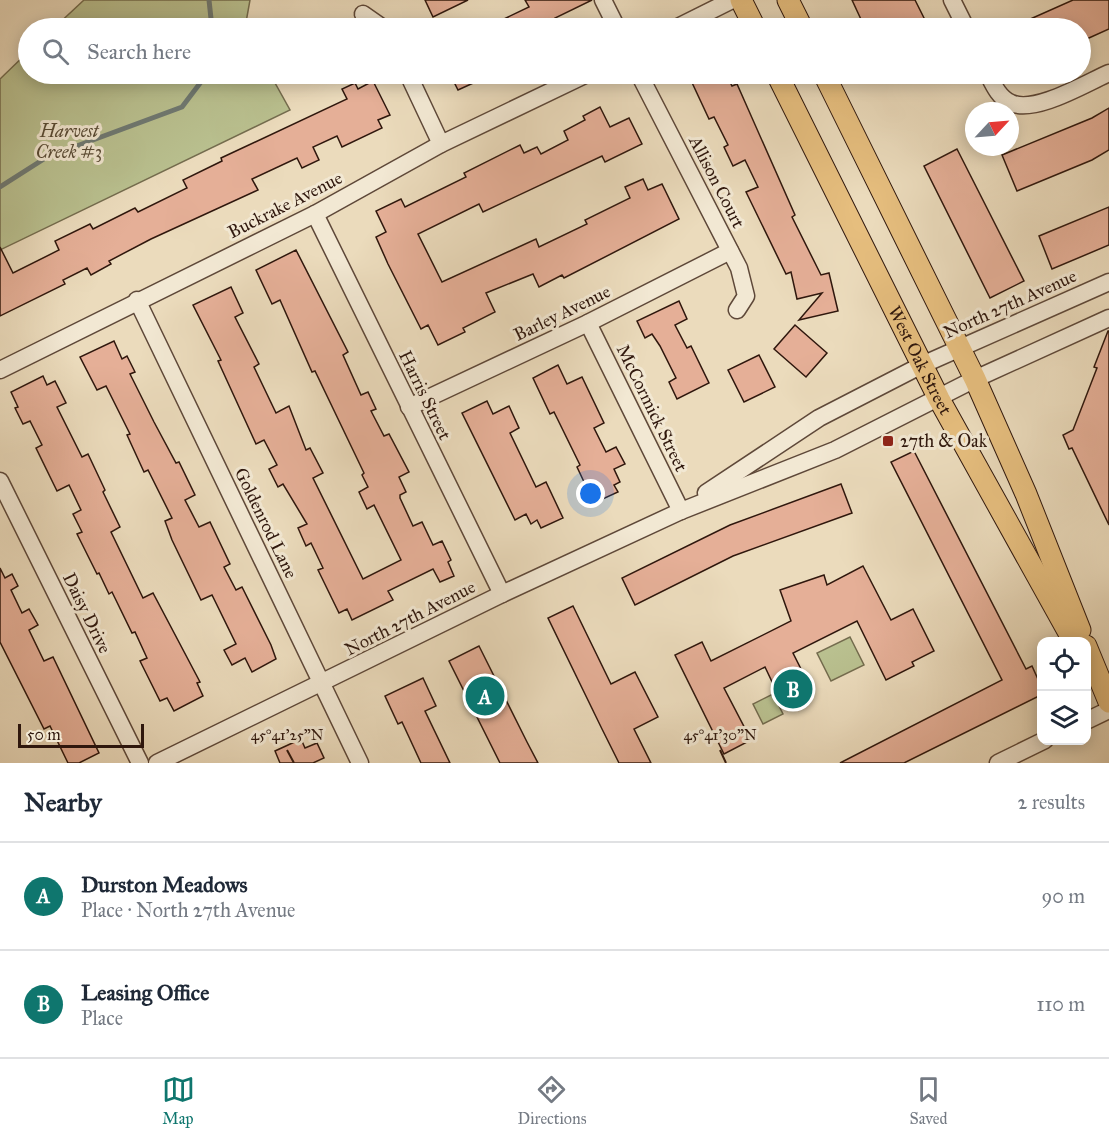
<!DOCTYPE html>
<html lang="en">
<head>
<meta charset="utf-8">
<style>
	:root { --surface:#fff; --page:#f6f6f7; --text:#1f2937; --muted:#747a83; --line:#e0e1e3; --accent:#0f766e }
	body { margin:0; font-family:"IM FELL Great Primer",serif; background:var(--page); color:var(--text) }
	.controls { position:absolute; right:18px; bottom:18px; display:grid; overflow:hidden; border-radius:12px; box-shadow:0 3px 15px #0003 }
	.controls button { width:54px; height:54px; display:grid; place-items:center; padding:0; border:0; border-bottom:2px solid var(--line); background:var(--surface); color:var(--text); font:30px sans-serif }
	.compass { position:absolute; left:965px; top:102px; width:54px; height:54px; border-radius:50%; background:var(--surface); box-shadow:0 3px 15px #0003; rotate:64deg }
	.scale { position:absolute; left:18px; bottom:15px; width:126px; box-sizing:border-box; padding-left:6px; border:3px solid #2f170d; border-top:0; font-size:16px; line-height:21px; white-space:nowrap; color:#2f170d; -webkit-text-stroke:4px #f2e8d3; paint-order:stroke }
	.you { position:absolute; left:591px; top:494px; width:21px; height:21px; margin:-15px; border:4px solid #fff; border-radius:50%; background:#1a73e8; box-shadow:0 0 0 9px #1a73e833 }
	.badge { display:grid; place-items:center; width:39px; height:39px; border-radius:50%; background:var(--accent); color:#fff; font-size:20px; font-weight:700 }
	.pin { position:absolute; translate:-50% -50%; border:3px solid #fff; box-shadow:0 2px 6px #0006 }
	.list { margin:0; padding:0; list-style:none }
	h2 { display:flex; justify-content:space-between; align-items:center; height:78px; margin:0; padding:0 24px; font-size:26px }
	h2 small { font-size:20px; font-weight:400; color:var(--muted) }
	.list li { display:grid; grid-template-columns:39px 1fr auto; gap:18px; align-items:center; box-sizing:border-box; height:108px; padding:0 24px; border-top:2px solid var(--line) }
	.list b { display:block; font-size:22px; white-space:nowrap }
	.list p { margin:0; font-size:20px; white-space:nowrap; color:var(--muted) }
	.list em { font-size:20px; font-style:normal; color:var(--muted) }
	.icon { flex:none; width:33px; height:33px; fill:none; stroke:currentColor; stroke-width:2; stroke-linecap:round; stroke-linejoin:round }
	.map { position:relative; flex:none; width:1109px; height:763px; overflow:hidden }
	.search { position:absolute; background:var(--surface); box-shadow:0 3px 15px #0003; left:18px; right:18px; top:18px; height:66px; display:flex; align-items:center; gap:15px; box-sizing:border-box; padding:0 21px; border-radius:33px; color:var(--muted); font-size:22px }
	.sheet { height:294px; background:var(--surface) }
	nav { display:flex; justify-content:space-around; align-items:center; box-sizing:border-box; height:84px; border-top:2px solid var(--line); background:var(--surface); font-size:16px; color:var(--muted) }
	nav a { display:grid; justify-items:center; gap:3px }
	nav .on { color:var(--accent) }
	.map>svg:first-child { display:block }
	.green { fill:#b9c08f; stroke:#746c4e; stroke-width:1.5 }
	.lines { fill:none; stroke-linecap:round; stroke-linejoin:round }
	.stream { stroke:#6f7972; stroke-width:5 }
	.building { fill:#e5af97; stroke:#2f170d; stroke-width:1.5 }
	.minor-casing { stroke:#5e4839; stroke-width:19 }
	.major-casing { stroke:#2f170d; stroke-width:23 }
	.minor { stroke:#f2e8d3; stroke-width:16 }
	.major { stroke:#e6be7e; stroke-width:21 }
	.ticks { fill:none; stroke:#2f170d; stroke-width:2 }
	.poi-dot { fill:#8f2418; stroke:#f2e8d3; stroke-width:2 }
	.labels { text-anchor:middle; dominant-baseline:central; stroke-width:6; stroke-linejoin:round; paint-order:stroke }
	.park-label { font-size:18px; font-style:italic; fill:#584a34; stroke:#f2e8d3 }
	.street-label { font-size:18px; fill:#2f170d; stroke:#f2e8d3 }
	.poi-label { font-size:18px; fill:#2f170d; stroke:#f2e8d3; text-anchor:start }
	.ticks-label { font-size:15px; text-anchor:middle; fill:#2f170d; stroke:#f2e8d3; stroke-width:6; stroke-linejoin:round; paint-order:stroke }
</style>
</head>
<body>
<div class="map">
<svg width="1109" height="763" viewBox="0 0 1109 763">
	<rect width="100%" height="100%" fill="#ebdbbc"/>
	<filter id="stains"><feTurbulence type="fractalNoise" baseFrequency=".00333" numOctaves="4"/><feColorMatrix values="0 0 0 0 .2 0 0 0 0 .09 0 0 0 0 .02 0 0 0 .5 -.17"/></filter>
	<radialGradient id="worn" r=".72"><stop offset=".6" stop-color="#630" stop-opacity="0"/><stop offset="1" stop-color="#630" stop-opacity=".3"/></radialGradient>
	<!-- green -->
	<g class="green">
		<polygon points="84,0 250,0 245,28 54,28"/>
		<polygon points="28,52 28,74 270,74 290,110 0,250 0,79"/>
		<polygon points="850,637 864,665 831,681 817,653"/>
		<polygon points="773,694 783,714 763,724 753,704"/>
	</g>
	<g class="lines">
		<!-- stream -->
		<g class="stream">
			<polyline points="209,0 212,28"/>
			<polyline points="0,187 47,157 182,107 207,74"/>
		</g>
	</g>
	<!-- building -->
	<g class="building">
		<polygon points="425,0 468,0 433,17"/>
		<polygon points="525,0 592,0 555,18 560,28 485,28 529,7"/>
		<polygon points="852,0 915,0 929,28 865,28"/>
		<polygon points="1073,0 1109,0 1109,29 1080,42 1080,28 1010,28"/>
		<polygon points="450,74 493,74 458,90"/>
		<polygon points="688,74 726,74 732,86 737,84 795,215 792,217 821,275 829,273 838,311 799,320 822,293 797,299 791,272 786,274 746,192 758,187 745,160 733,166 724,147 728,145 714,117 709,119"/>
		<polygon points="373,81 390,115 378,120 382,128 342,147 337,136 313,147 319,160 302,168 297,158 252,179 258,190 151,239 109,261 111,264 91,275 87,268 63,280 65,284 0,316 0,247 13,273 59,250 55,241 90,224 93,229 135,208 138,212 187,188 183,180 222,161 221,158 347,99 342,89 355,83 358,89"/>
		<polygon points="600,107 610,127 629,118 642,144 605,162 602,156 483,212 479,204 418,234 442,282 536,239 539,247 587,224 585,220 630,198 625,187 643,179 648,190 662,184 679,219 564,278 562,275 539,287 533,274 486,293 495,312 463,328 465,332 438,345 428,325 421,329 388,264 376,237 386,232 376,211 401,199 405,207 466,177 464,173 520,145 524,153 537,147 541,154 568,140 564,131 585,120 583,116"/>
		<polygon points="1109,108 1109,150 1092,160 1017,191 1002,155 1092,118"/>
		<polygon points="957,149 1024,281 990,298 924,166"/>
		<polygon points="1109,207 1109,245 1052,269 1039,236"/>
		<polygon points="296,250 348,352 343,355 361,395 368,392 376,409 371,411 384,436 389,434 409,472 399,477 406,492 400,495 400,498 413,526 422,522 433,545 442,541 451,560 448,562 454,576 440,582 433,569 388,591 393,600 352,620 347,609 339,613 318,570 323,568 311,543 306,546 298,528 307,524 283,484 278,487 269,469 277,465 264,440 256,444 218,361 221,360 193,305 231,287 243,313 235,317 259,364 254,367 276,413 289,406 306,450 310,448 323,473 313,478 363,579 401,560 374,505 367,509 359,492 368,487 362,475 364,473 315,371 312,372 280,300 272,304 256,270"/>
		<polygon points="679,301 687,319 675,325 687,348 691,346 709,383 677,399 669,382 676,378 660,346 652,334 645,338 637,321"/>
		<polygon points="795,325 827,353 806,377 774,349"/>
		<polygon points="1108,331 1109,331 1109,525 1072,448 1069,449 1063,435 1073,430 1097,368 1094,367"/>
		<polygon points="114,341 122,359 127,356 135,372 130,374 154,422 176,463 179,462 195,495 185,500 199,527 210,522 230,564 224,567 236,590 242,587 271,645 276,659 252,672 245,658 232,665 224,650 236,644 212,595 201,600 172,540 165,521 172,518 148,470 144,472 127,435 130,434 106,386 97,390 80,357"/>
		<polygon points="759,355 775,387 744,402 728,370"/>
		<polygon points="558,365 567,384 582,377 604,423 594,428 606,452 616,447 625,464 614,469 620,482 614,485 618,492 594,503 577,467 580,465 554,412 550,414 533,378"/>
		<polygon points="43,376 47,385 55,381 66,403 57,407 82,457 88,454 105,490 103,492 120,527 111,532 143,598 153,593 200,682 197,683 203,696 174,711 167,698 160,701 140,661 147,658 135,632 132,633 112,592 109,594 99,573 97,574 77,534 82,532 73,514 81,510 69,485 57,491 36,448 42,445 30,421 23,424 15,408 18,407 11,392"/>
		<polygon points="487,401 493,414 509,406 519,428 510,433 536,487 546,482 563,518 541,528 537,520 531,524 526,514 515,520 462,413"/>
		<polygon points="914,451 1026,669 1032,666 1041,686 1041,695 904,763 840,763 1002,680 891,462"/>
		<polygon points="841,484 852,513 733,556 635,605 622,578 730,525"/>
		<polygon points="863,566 891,620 913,609 934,651 912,662 914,666 886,680 857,621 793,653 812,691 783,705 765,667 724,688 751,740 724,754 675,655 702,642 711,661 791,621 780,590 824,575 827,585"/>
		<polygon points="0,568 5,578 12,574 18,586 11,590 22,613 29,609 38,625 29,630 44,661 53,657 99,753 79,763 68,763 50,726 44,729 0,642"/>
		<polygon points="573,606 611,684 635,672 658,717 634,729 651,763 619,763 602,729 548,618"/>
		<polygon points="479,646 527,742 538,763 500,763 449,661"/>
		<polygon points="423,678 436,706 425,711 450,763 421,763 402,722 398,724 385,696"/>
		<polygon points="301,739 305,748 317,743 324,758 313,763 280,763 275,751"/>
	</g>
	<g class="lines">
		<!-- minor casing -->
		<g class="minor-casing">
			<g id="minor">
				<polyline points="603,0 617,28"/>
				<polyline points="952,0 966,28"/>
				<polyline points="363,14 383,28"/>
				<polyline points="676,28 732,0"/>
				<polyline points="408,74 441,144"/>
				<polyline points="639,74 739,268 746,296 737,310"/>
				<path d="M 988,74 C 993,84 999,98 1011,103 C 1035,114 1086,83 1109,73"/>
				<polyline points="315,214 502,594"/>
				<polyline points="137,300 360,763"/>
				<polyline points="588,323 681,511"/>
				<polyline points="0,370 315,214 441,144 587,74"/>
				<polyline points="409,407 588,323 730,251"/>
				<polyline points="0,481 140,763"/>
				<polyline points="706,493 819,418 922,365 1109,282"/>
				<polyline points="1086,721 1109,710"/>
				<polyline points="157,763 502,594 681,511 835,450 975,379 1109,318"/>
				<polyline points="998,763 1045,740"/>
			</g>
		</g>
		<!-- major casing -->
		<g class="major-casing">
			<g id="major">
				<polyline points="741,0 755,28"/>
				<polyline points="788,0 802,28"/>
				<path id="s1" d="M 777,74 L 939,399 L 1074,642"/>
				<polyline points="824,74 975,379 1026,494 1080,630"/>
				<polyline points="1086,646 1109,702"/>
			</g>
		</g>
		<!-- minor -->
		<use href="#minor" class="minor"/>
		<!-- major -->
		<use href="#major" class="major"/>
	</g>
	<!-- ticks -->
	<path class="ticks" d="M 287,750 L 294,763M 720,750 L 726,763"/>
	<!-- markers -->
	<rect class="poi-dot" x="882" y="435" width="12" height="12" rx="3"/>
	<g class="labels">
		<!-- park labels -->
		<g class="park-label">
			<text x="69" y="131">Harvest<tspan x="69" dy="21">Creek #3</tspan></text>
		</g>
		<!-- street labels -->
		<g class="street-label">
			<text transform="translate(717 182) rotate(63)">Allison Court</text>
			<text transform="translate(285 205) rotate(-27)">Buckrake Avenue</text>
			<text transform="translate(1010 304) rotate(-24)">North 27th Avenue</text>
			<text transform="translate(562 313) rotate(-26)">Barley Avenue</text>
			<text stroke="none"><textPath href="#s1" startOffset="320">West Oak Street</textPath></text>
			<text transform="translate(425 395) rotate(64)">Harris Street</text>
			<text transform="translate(652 408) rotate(64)">McCormick Street</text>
			<text transform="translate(266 523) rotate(64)">Goldenrod Lane</text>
			<text transform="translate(87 613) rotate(64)">Daisy Drive</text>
			<text transform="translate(410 618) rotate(-27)">North 27th Avenue</text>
		</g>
		<!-- poi labels -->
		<g class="poi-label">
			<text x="900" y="441">27th &amp; Oak</text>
		</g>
	</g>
	<g class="ticks-label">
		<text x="287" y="740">45°41'25"N</text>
		<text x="720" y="740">45°41'30"N</text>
	</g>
	<rect width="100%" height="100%" filter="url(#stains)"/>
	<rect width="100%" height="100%" fill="url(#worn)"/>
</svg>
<div class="controls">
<button><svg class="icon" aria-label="locate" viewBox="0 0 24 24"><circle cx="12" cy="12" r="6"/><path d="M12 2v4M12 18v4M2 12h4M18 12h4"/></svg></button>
<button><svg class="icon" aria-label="layers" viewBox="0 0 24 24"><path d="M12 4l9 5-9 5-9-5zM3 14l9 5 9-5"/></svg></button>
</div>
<svg class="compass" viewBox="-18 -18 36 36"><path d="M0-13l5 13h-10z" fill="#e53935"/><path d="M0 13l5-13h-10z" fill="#747a83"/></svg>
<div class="scale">50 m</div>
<div class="you"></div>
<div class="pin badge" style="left:485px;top:696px">A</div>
<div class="pin badge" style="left:793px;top:689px">B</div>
<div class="search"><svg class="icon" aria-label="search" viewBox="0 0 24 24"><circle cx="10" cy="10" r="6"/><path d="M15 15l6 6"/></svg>Search here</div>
</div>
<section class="sheet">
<h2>Nearby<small>2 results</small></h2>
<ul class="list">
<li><span class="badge">A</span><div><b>Durston Meadows</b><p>Place · North 27th Avenue</p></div><em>90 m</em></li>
<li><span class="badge">B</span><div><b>Leasing Office</b><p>Place</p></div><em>110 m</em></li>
</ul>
</section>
<nav>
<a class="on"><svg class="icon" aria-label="map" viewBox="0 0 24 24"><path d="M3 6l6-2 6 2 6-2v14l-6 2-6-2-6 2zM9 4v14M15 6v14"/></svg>Map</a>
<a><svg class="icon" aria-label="directions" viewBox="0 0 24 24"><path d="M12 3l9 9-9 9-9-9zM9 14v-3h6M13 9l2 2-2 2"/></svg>Directions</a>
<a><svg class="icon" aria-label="saved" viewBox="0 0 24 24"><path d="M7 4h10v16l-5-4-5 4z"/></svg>Saved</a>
</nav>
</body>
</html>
